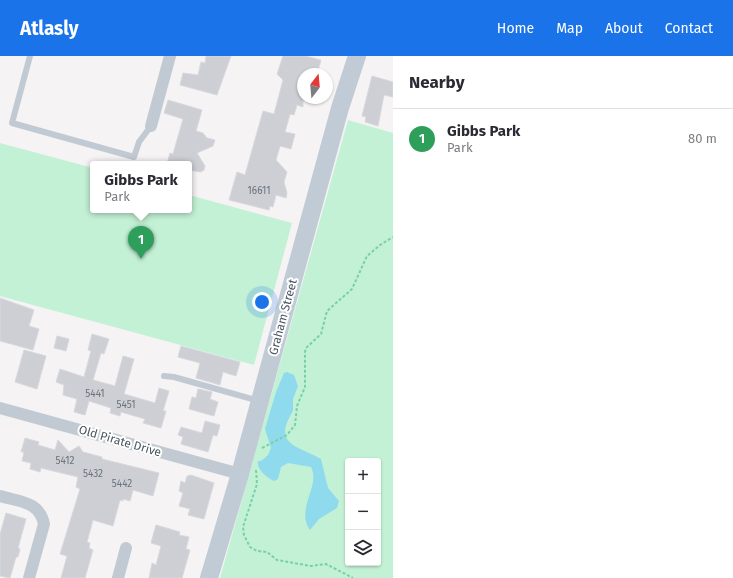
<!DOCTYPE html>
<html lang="en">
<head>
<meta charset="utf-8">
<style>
	:root { --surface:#fff; --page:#f7f7f7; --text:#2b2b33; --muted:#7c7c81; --line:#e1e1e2; --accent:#1a73e8 }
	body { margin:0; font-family:"Fira Sans",sans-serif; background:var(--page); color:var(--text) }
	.controls { position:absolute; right:12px; bottom:12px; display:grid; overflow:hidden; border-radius:4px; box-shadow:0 1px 3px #0004 }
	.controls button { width:36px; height:36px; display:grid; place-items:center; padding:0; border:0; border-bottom:1px solid var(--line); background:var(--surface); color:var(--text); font:20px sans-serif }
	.compass { position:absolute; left:297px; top:12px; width:36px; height:36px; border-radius:50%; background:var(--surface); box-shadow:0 1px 3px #0004; rotate:16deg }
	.you { position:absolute; left:262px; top:246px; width:14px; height:14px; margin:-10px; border:3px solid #fff; border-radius:50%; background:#1a73e8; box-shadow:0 0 0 6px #1a73e833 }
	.badge { display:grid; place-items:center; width:26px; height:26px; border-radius:50%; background:var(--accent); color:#fff; font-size:13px; font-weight:700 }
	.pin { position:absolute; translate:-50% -33px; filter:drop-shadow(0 1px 2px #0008) }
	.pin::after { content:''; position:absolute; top:21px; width:14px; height:12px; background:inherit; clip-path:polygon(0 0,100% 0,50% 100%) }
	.popup { position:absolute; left:90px; top:105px; width:102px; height:52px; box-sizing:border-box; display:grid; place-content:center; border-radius:4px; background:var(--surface); filter:drop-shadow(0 1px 3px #0005); font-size:13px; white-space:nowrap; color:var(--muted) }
	.popup b { font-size:15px; color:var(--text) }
	.popup::after { content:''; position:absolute; left:50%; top:100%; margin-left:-8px; border:8px solid transparent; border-top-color:var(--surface) }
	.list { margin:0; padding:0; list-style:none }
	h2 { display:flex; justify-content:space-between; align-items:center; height:52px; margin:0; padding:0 16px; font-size:17px }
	h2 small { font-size:13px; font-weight:400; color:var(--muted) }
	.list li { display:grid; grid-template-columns:26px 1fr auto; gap:12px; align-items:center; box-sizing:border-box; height:60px; padding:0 16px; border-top:1px solid var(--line) }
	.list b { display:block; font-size:15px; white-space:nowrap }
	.list p { margin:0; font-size:13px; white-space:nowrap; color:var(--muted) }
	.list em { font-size:13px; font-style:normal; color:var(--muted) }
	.icon { flex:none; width:22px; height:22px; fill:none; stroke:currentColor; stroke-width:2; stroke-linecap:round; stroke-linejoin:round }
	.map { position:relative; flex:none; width:393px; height:522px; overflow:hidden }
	header { display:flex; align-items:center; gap:24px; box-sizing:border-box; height:56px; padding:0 20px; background:var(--accent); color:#fff }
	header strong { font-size:19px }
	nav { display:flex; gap:22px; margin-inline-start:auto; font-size:14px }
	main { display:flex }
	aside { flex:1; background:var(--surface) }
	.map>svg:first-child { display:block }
	.green { fill:#c3f1d5; fill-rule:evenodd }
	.water { fill:#90daee }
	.building { fill:#cdcfd5; stroke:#d7d9de }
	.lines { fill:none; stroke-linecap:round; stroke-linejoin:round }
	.path { stroke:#7ad0a6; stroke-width:2; stroke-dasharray:3 2; stroke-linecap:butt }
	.lane { stroke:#c1cad2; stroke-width:6 }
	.street { stroke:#c1cad2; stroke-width:12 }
	.secondary { stroke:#c1cbd6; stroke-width:18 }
	.labels { text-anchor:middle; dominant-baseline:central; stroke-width:4; stroke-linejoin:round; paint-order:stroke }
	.number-label { font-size:10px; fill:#6b747e }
	.street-label { font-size:12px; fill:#4a5661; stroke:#fff }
</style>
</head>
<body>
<header>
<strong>Atlasly</strong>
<nav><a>Home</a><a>Map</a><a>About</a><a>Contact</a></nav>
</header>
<main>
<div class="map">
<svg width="393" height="522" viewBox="0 0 393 522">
	<rect width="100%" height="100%" fill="#f5f3f3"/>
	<!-- green -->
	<g class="green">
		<path d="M 348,64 L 393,77 L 393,522 L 220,522 ZM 348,405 L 378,405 L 378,507 L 348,507 Z"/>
		<polygon points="0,87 93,112 93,154 189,154 189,139 292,167 254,309 0,240"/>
	</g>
	<!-- water -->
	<path class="water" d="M 287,316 L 294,319 L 298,330 L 293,343 L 293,355 C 272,389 297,389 321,403 L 328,432 L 339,445 L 337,452 L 319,463 L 310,474 C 295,454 321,429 311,411 L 288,407 L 281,411 L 278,423 L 274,425 C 267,422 256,413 258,405 L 261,405 L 268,399 L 271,392 L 265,373 L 276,336 L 284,317 Z"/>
	<!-- building -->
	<g class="building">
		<polygon points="206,0 231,0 217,39 180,29 183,17 198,19 201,6 205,7"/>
		<polygon points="283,0 305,0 321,4 317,18 303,18 303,51 297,49 294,59 290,58 285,76 295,78 291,93 280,90 276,104 287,116 284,126 287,137 286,142 276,139 273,151 270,150 269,154 229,144 237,116 245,119 263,55 274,58 283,24 277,18"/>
		<polygon points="372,20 393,26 393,41 384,39 378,70 365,66 366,61 362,60"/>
		<polygon points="168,44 202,54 196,75 203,77 207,82 215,84 213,90 197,97 205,110 204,114 201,116 189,114 189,108 167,108 170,97 173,98 183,63 164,57"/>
		<polygon points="0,242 34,254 29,270 39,273 33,294 0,285"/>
		<polygon points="92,278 109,283 104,298 101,297 93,324 115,330 123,300 134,303 124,338 155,347 159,332 169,335 163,355 166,355 161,372 143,367 145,363 121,356 120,360 110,357 111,352 89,345 85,359 74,356 77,343 63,339 64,329 56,326 60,313 84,321 91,295 88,294"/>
		<polygon points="57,280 69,283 66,295 54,292"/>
		<polygon points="181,290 240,306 236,320 223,316 220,329 196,322 200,307 178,301"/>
		<polygon points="24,294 46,300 37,333 15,326"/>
		<polygon points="198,333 212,336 210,343 218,346 214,360 189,353 192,341 196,342"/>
		<polygon points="205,365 220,369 217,380 213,379 208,396 181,388 183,381 178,379 181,371 202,377"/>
		<polygon points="25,382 39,386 38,389 55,394 58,384 69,396 79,390 83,396 102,401 102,403 159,417 153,440 133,434 130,445 123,443 123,445 120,444 113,470 93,464 87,486 90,487 89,492 93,494 85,522 61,522 67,500 60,498 80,433 76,431 78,421 41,412 40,416 30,413 31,407 22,405 24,396 21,396"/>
		<polygon points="191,419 214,427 204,463 188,459 190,453 179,450 183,437 179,435 181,425 185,427 187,420"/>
		<polygon points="6,457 26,463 18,492 20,493 18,501 16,501 10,522 0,520 0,478"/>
		<polygon points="156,469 180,476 179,479 189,481 186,493 190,494 182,522 149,522 152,507 156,509 161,490 151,487"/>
	</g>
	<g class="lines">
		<!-- path -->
		<g class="path">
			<polyline points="262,392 287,379 295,369 297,350 305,331 305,296 306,292 321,278 327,255 352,233 367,200 380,189 393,181"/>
			<polyline points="256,414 257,428 243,471 244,479 250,491 257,495 267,496 277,504 311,510 326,508 353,522"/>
		</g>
		<!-- lane -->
		<g class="lane">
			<polyline points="30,0 12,67 134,101 139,86 151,70"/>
			<polyline points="164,320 174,321 259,345"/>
		</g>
		<!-- street -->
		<g class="street">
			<polyline points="151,70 170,0"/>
			<polyline points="0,352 240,418"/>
			<path d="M 0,440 C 20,446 39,445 44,468 L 29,522"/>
			<polyline points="118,522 126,492"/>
		</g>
		<!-- secondary -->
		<polyline class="secondary" points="209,522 240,418 340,52 357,0"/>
	</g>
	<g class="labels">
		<!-- number labels -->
		<g class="number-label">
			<text x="259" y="135">16611</text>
			<text x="95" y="338">5441</text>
			<text x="126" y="349">5451</text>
			<text x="65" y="405">5412</text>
			<text x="93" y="418">5432</text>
			<text x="122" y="428">5442</text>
		</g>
		<!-- street labels -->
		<g class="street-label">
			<text transform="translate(283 261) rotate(-75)">Graham Street</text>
			<text transform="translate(120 385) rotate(16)">Old Pirate Drive</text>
		</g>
	</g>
</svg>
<div class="controls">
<button>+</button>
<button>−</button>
<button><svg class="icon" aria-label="layers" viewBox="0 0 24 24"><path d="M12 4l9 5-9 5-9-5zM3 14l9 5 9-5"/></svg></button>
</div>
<svg class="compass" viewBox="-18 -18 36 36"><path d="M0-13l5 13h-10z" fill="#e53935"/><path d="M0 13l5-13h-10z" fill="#7c7c81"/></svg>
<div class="you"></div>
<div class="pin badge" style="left:141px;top:203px;background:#2e9e5b">1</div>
<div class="popup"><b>Gibbs Park</b>Park</div>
</div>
<aside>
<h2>Nearby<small></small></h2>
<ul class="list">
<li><span class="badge" style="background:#2e9e5b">1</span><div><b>Gibbs Park</b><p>Park</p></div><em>80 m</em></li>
</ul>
</aside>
</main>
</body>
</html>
